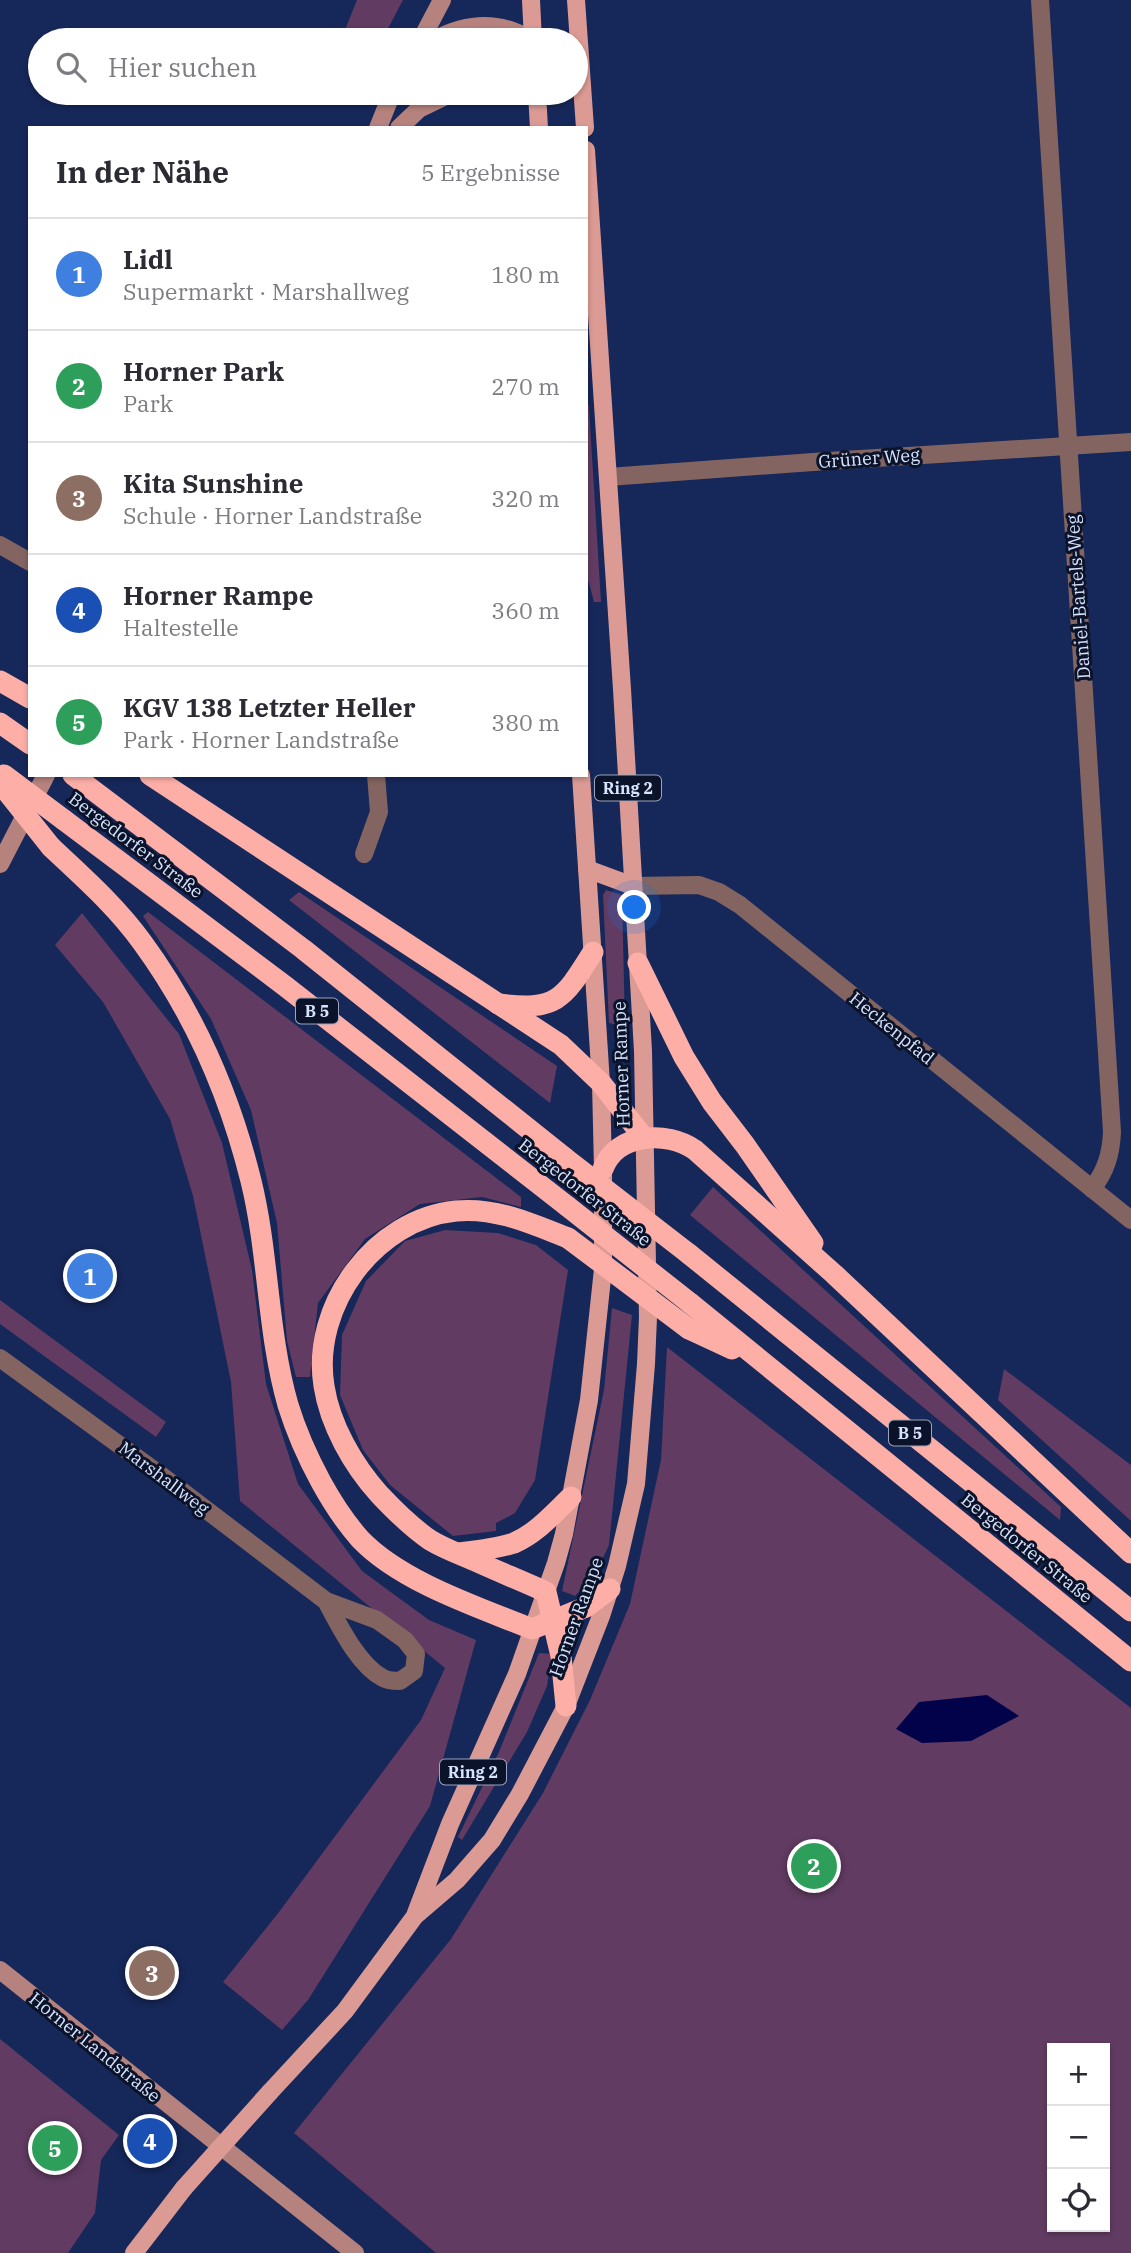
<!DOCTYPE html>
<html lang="de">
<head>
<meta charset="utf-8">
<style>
	:root { --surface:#fff; --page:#f2f2f3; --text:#2b2b33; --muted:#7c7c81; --line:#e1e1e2; --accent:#7c6733 }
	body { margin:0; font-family:"IBM Plex Serif",serif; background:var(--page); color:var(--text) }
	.controls { position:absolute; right:21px; bottom:21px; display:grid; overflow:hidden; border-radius:0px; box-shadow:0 2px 5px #0004 }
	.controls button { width:63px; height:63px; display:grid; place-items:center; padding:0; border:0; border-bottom:2px solid var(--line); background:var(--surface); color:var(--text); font:35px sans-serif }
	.you { position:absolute; left:635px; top:908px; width:24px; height:24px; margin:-18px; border:5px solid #fff; border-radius:50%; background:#1a73e8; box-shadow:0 0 0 10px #1a73e833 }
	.badge { display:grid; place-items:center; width:46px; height:46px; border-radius:50%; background:var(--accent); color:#fff; font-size:23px; font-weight:700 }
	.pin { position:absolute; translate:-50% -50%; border:4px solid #fff; box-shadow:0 2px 7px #0006 }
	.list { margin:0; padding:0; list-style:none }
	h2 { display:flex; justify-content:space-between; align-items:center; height:91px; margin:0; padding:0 28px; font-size:30px }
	h2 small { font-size:23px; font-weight:400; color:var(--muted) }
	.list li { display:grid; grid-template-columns:46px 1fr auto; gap:21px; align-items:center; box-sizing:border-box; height:112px; padding:0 28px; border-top:2px solid var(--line) }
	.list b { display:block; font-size:26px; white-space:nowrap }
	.list p { margin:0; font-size:23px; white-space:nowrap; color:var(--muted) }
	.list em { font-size:23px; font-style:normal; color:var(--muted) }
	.icon { flex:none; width:38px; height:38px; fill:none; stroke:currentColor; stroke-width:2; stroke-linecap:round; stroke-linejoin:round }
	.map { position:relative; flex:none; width:1131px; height:2253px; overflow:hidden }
	.search { position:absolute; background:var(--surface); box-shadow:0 2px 5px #0004; left:28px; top:28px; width:560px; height:77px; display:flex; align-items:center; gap:18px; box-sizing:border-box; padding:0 24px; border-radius:38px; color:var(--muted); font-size:26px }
	.panel { position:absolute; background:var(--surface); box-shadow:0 2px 5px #0004; left:28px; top:126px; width:560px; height:651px; border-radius:0px }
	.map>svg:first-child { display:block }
	.green { fill:#613b62; fill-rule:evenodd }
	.water { fill:#02024a }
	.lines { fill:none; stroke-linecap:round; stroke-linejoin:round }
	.street { stroke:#836460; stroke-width:18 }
	.secondary { stroke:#b5827d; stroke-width:18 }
	.primary { stroke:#db9a93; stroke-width:18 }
	.highway { stroke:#fdafa7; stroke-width:21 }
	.primary-bridge { stroke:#db9a93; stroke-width:18 }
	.highway-bridge { stroke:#fdafa7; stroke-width:21 }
	.labels { text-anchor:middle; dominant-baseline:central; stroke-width:6; stroke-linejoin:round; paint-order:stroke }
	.shield { fill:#0a1329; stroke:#9aa5bd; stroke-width:2 }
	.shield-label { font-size:16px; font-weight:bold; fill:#d7e3fc }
	.street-label { font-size:18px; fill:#d7e3fc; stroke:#0a1329 }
</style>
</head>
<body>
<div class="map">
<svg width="1131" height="2253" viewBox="0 0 1131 2253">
	<rect width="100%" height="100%" fill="#162759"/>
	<!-- green -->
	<g class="green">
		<polygon points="357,0 403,0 382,40 341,40"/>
		<polygon points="586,398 589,407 601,602 594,602 586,572"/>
		<polygon points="606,890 622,895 625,1027 609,1023 603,895"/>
		<polygon points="299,892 557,1066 550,1103 289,900"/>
		<polygon points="148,912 521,1197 521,1207 482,1197 420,1204 365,1239 318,1303 310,1377 296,1377 287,1341 277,1223 251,1110 211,1019 143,916"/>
		<polygon points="82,913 179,1034 222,1143 252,1270 266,1384 298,1484 362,1571 429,1620 476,1640 430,1806 308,2000 282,2030 223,1982 279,1912 421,1720 445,1668 240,1501 231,1382 193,1196 170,1119 103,1002 55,945"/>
		<polygon points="713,1187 1061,1507 1060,1520 690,1215"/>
		<polygon points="445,1230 498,1233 536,1245 568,1270 535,1480 515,1513 496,1523 496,1531 453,1536 390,1485 363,1450 340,1395 342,1335 366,1281 405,1241"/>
		<polygon points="0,1300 166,1422 156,1437 0,1324"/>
		<polygon points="612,1308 632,1315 609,1545 595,1575 575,1596 562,1591 604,1390"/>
		<path d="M 667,1347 L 1131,1708 L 1131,2253 L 436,2253 L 294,2133 L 451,1939 L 543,1793 L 590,1700 L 630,1604 L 661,1460 ZM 1052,2048 L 1105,2048 L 1105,2227 L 1052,2227 Z"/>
		<polygon points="1004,1369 1131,1465 1131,1521 998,1400"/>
		<polygon points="539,1653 552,1654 547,1686 527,1732 462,1840 458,1837 499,1752"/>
		<polygon points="0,2039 119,2135 101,2160 95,2213 68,2253 0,2253"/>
	</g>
	<!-- water -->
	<polygon class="water" points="987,1695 1019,1716 971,1741 922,1743 896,1729 919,1702"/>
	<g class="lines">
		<!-- street -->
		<g class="street">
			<path d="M 1040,0 L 1112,1132 C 1111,1154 1106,1171 1092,1189"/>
			<polyline points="608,477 813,462 1131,442"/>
			<polyline points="0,545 30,562"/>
			<polyline points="364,854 379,812 376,775"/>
			<polyline points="633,886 699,885 719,892 740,905 1131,1220"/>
			<path d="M 0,1358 L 162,1476 L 326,1601 L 377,1620 L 405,1640 L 416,1654 L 414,1671 L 400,1681 C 395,1681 388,1681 383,1678 C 358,1665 339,1625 326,1601"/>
		</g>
		<!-- secondary -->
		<g class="secondary">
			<polyline points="421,40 442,0"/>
			<path d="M 434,40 C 466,23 499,20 531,40"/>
			<polyline points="378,128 392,93"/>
			<polyline points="399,128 419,109 452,93"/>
			<polyline points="0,864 46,775"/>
			<polyline points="0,1970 355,2253"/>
		</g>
		<!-- primary -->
		<g class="primary">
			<polyline points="531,0 533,40"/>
			<polyline points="576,0 585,128"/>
			<polyline points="537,93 539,128"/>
			<polyline points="587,869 633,886"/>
			<polyline points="416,1913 450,1824 517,1674 556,1563 564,1534 589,1400 603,1269 603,1169 601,1083 581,775"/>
			<polyline points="270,2092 345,2011 415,1916 457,1880 492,1840 520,1794 566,1706 601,1616 617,1566 636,1484 646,1364 648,1317 643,1051 622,689 586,150"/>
			<polyline points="134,2253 184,2188"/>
		</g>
		<!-- highway -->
		<g class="highway">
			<polyline points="0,681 30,698"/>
			<polyline points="0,723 30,744"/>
			<polyline points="73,775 303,949 565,1158"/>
			<polyline points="150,775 561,1045 601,1083 644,1138"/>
			<polyline points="64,820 285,986 567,1206"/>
			<path d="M 51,847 C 83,877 116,906 142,942 C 194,1013 230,1096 251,1181 C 269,1254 267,1332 288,1405 C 296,1431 308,1458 321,1482 C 332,1502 345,1522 360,1539 C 401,1582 478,1607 532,1629 L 586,1607 L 610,1589"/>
			<polyline points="638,963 684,1057 712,1102 745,1145 813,1243"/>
			<path d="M 498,1004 C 557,1011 563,1000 593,952"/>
			<path d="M 603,1169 C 616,1133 667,1130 695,1150 L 834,1274 L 1131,1553"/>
			<polyline points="689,1254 1131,1611"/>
			<polyline points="690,1303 1131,1661"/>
			<polyline points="689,1329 732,1349"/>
			<path d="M 458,1553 C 476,1551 496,1549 514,1543 C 537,1533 554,1513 571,1497"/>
			<path d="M 566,1706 L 561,1656 L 546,1592 C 522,1581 497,1571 473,1560 C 459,1554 443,1548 430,1540 C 411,1527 394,1510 379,1494 C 353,1465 330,1425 324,1386 C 311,1306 375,1219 456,1211 C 496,1207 532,1224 568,1238"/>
		</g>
		<!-- primary-bridge -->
		<polyline class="primary-bridge" points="184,2188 270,2092"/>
		<!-- highway-bridge -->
		<g class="highway-bridge">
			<polyline points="4,775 64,820"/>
			<polyline points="0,783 51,847"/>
			<polyline points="565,1158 689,1254"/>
			<polyline points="567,1206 690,1303"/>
			<polyline points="568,1238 689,1329"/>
		</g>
	</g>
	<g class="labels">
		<!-- shield labels -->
		<g class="shield">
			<rect x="595" y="775.5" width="66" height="25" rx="5"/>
			<rect x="296" y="998.5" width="42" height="25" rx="5"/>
			<rect x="889" y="1420.5" width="42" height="25" rx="5"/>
			<rect x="440" y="1759.5" width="66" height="25" rx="5"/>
		</g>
		<g class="shield-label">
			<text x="628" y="788">Ring 2</text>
			<text x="317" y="1011">B 5</text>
			<text x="910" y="1433">B 5</text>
			<text x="473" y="1772">Ring 2</text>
		</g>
		<!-- street labels -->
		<g class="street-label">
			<text transform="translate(869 458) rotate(-4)">Grüner Weg</text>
			<text transform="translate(1078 597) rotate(-94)">Daniel-Bartels-Weg</text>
			<text transform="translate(136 845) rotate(37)">Bergedorfer Straße</text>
			<text transform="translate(892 1028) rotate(39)">Heckenpfad</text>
			<text transform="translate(621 1064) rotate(-92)">Horner Rampe</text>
			<text transform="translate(585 1192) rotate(38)">Bergedorfer Straße</text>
			<text transform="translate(164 1478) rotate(37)">Marshallweg</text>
			<text transform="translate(1027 1548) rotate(39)">Bergedorfer Straße</text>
			<text transform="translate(576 1617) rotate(-70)">Horner Rampe</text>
			<text transform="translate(95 2047) rotate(39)">Horner Landstraße</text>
		</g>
	</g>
</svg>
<div class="controls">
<button>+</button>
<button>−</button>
<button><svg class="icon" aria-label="locate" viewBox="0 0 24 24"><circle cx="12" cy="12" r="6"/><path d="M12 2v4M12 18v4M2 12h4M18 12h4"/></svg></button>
</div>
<div class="you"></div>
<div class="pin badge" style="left:90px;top:1276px;background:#3f7fe0">1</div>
<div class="pin badge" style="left:814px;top:1866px;background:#2e9e5b">2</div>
<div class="pin badge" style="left:152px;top:1973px;background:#8d6e63">3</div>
<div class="pin badge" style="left:150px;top:2141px;background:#1a4fb4">4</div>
<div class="pin badge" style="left:55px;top:2148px;background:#2e9e5b">5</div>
<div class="search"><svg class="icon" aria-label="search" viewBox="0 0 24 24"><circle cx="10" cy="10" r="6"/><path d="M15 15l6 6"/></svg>Hier suchen</div>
<section class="panel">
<h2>In der Nähe<small>5 Ergebnisse</small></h2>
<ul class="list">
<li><span class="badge" style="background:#3f7fe0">1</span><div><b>Lidl</b><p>Supermarkt · Marshallweg</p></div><em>180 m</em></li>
<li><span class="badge" style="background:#2e9e5b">2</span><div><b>Horner Park</b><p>Park</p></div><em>270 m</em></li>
<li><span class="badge" style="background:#8d6e63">3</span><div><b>Kita Sunshine</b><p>Schule · Horner Landstraße</p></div><em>320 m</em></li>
<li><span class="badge" style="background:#1a4fb4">4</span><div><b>Horner Rampe</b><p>Haltestelle</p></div><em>360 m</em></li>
<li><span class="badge" style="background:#2e9e5b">5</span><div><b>KGV 138 Letzter Heller</b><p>Park · Horner Landstraße</p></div><em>380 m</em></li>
</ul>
</section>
</div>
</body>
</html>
